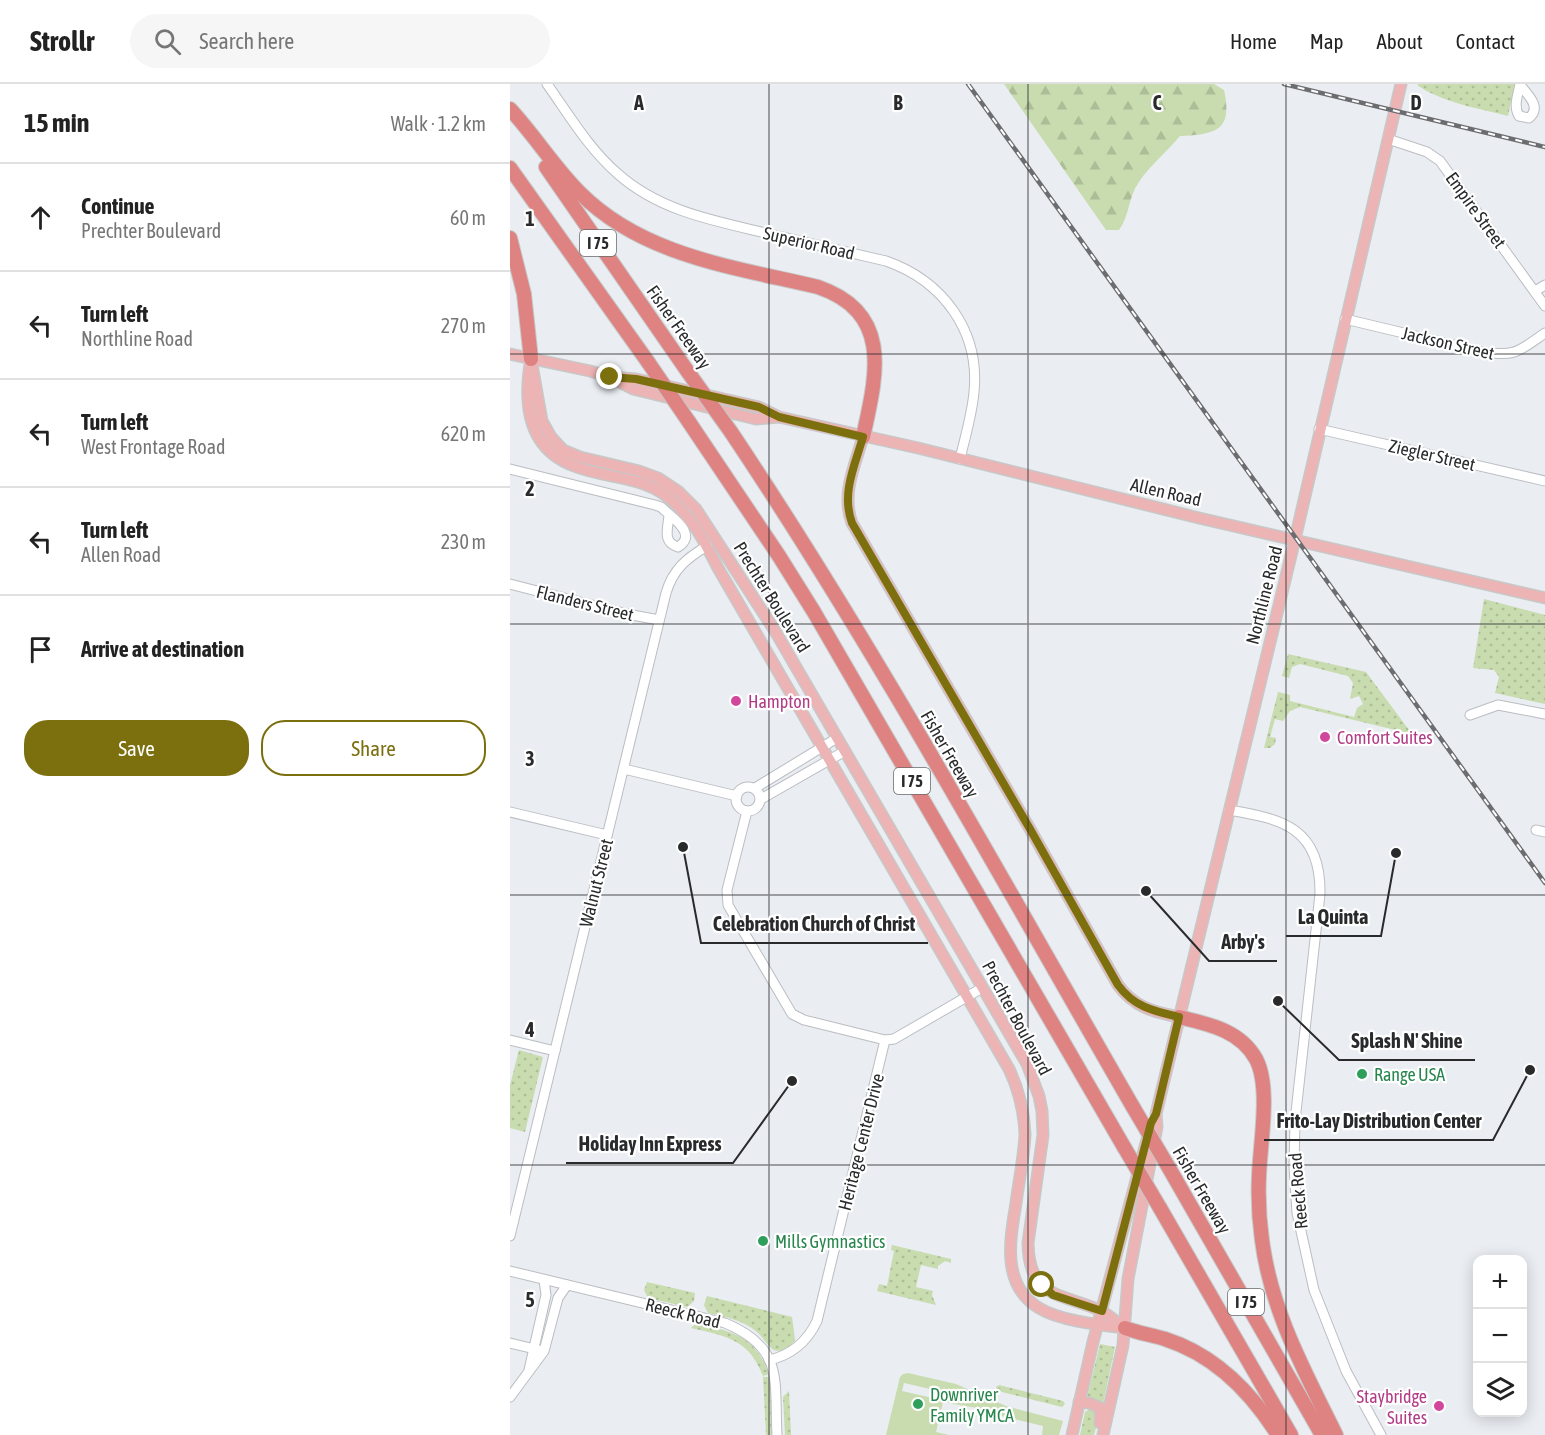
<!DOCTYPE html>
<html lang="en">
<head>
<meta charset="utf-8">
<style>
	:root { --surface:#fff; --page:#f6f6f6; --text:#222; --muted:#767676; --line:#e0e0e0; --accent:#7b6f0e }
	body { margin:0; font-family:"Asap Condensed",sans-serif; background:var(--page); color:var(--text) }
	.controls { position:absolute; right:18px; bottom:18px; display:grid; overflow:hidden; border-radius:12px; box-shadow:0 3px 15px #0003 }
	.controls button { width:54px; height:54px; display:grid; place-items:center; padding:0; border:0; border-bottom:2px solid var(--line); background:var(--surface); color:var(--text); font:30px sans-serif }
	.stop { position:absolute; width:18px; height:18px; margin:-14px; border:4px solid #7b6f0e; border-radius:50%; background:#fff }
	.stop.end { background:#7b6f0e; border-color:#fff; box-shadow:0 2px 6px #0008 }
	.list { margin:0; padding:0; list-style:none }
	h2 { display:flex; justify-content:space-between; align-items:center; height:78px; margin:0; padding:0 24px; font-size:26px }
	h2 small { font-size:20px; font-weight:400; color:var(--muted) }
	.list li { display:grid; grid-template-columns:39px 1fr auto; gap:18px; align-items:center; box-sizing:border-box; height:108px; padding:0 24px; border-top:2px solid var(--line) }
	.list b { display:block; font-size:22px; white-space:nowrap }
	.list p { margin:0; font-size:20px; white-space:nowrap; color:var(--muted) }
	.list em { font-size:20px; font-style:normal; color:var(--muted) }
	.actions { display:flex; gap:12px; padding:18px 24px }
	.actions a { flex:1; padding:14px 0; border:2px solid var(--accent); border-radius:24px; text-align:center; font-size:21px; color:var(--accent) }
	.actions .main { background:var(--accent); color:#fff }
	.icon { flex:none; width:33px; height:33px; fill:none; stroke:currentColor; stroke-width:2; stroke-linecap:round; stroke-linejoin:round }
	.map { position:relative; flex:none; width:1035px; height:1351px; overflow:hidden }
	header { display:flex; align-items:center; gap:36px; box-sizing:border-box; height:84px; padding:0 30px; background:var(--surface); border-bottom:2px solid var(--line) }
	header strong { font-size:28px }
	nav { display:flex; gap:33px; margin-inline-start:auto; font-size:21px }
	.search { width:420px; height:54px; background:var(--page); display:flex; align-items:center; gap:15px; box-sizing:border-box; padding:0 21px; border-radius:33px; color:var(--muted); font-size:22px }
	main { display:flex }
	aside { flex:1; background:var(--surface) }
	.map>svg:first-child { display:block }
	.grass { fill:url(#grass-dots) }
	.forest { fill:url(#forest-firs) }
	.garden { fill:#c8dcaf; fill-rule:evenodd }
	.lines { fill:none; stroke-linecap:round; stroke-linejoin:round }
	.minor-casing { stroke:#babdc2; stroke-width:11 }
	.major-casing { stroke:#c7c8c8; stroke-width:13 }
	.highway-casing { stroke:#c7c8c8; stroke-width:16 }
	.minor { stroke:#fff; stroke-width:9 }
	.major { stroke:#ecb4b4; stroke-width:10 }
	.highway { stroke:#df8282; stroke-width:14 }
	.rail-casing { stroke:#6b6d70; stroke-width:4.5 }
	.rail { stroke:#fff; stroke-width:2; stroke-dasharray:7; stroke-linecap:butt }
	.highway-bridge-casing { stroke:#c7c8c8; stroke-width:16; stroke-linecap:butt }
	.highway-bridge { stroke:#df8282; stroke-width:14 }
	.route { stroke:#7b6f0e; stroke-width:8 }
	.grid { fill:none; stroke:#292a2c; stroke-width:1.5; stroke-opacity:0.55 }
	.hotel-dot { fill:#d1479c; stroke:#fff; stroke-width:2 }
	.leisure-dot { fill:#2e9e5b; stroke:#fff; stroke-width:2 }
	.labels { text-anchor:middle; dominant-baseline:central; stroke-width:4.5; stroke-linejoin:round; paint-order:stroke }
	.shield { fill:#fff; stroke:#696a6b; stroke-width:1.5 }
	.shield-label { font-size:16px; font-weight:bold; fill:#292a2c }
	.street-label { font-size:18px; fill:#292a2c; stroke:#fff }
	.hotel-label { font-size:18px; fill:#b23c85; stroke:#fff; text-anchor:start }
	.leisure-label { font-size:18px; fill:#27864d; stroke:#fff; text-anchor:start }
	.grid-label { font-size:20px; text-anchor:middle; font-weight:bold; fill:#292a2c; stroke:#fff; stroke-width:4.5; stroke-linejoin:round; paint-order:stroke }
	.leader { fill:none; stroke:#292a2c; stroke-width:2 }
	.callout-dot { fill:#292a2c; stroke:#fff; stroke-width:2 }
	.callout-label { font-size:20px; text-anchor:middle; font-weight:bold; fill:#292a2c; stroke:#fff; stroke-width:4.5; stroke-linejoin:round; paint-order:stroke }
</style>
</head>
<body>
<header>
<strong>Strollr</strong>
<div class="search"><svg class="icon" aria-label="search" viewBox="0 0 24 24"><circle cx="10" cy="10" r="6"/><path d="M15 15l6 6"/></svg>Search here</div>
<nav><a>Home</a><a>Map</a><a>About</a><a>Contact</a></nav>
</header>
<main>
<aside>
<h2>15 min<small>Walk · 1.2 km</small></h2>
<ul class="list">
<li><svg class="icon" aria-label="ahead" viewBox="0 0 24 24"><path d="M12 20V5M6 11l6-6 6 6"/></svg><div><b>Continue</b><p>Prechter Boulevard</p></div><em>60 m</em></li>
<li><svg class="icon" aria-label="left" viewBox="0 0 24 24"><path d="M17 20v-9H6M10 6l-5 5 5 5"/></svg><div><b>Turn left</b><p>Northline Road</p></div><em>270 m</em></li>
<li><svg class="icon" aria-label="left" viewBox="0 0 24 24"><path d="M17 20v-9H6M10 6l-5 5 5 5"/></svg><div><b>Turn left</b><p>West Frontage Road</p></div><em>620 m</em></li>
<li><svg class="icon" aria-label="left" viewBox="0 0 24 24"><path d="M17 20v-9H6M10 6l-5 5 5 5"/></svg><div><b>Turn left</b><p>Allen Road</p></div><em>230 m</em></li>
<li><svg class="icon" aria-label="arrive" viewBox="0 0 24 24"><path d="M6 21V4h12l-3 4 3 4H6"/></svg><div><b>Arrive at destination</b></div></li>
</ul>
<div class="actions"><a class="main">Save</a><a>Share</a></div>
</aside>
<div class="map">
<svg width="1035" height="1351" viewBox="0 0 1035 1351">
	<defs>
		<pattern id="grass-dots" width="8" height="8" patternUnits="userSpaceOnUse" patternTransform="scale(1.5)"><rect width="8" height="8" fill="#c8dcaf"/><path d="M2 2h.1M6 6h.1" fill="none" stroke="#acbd97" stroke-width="1.8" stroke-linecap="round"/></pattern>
		<pattern id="forest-firs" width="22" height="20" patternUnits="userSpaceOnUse" patternTransform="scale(1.5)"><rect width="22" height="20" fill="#c8dcaf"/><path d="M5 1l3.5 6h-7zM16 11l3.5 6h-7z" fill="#acbd97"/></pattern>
	</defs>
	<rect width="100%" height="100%" fill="#eaedf2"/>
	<!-- grass -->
	<g class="grass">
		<path d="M 909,0 L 1005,0 L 998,32 C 968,24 933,19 907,1 Z"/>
		<polygon points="974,515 1035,531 1035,620 985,609 989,593 984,586 963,584"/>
		<polygon points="778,570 856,588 902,650 790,623 780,627 773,637 765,635 760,653 766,654 765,660 760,664 754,664 768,608 780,611 780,617 844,633 847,624 853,620 849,612 840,615 843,599 838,592 790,580 782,583 779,594 772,592"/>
		<polygon points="9,966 33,973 15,1048 0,1044 0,1001"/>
		<polygon points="382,1161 441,1175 441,1179 435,1177 428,1182 428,1185 411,1181 406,1203 423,1207 422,1211 426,1221 367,1207 369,1200 377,1202 384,1167 381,1166"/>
		<polygon points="137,1198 185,1209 184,1217 177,1223 138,1214 134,1206"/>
		<path d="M 197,1212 L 282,1233 L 285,1256 C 281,1262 272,1269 264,1266 C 258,1263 253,1253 248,1249 C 234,1236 216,1233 198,1229 L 194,1221 Z"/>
		<path d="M 185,1240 L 190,1240 C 224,1248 246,1253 259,1290 L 253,1292 C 239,1255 216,1252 181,1244 Z"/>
		<polygon points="590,1260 605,1263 593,1320 587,1316 577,1314"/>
		<polygon points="253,1293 259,1293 260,1296 262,1351 256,1351"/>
		<polygon points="489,1301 553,1317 555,1320 552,1323 488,1307 486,1303"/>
		<polygon points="279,1307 281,1351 275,1351 273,1313"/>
		<polygon points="580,1325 585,1326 589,1333 584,1351 570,1351 575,1328"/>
	</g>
	<!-- forest -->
	<path class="forest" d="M 494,0 L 704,0 L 714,6 C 723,47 706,50 670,52 C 657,68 640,81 629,98 C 618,113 620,131 609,146 L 596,146 Z"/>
	<!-- garden -->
	<path class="garden" d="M 398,1289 L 446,1300 L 496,1322 L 553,1337 L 549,1351 L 532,1351 L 533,1342 L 467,1326 L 467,1324 L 433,1318 L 426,1348 L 439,1351 L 376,1351 L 390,1293 L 393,1290 ZM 394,1299 L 429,1307 L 427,1315 L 392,1307 Z"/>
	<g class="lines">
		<!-- minor casing -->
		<g class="minor-casing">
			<g id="minor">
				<path d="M 37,0 C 59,31 79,65 108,90 C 151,128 206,137 260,150 C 299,159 338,168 376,177 C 433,197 470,247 464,308 C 462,331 455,353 450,375"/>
				<path d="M 1010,1 C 1018,11 1032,23 1019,34 L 1009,32 C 1003,22 1008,11 1010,0"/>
				<polyline points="878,55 917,68 930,77 1035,222"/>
				<polyline points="1025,207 1035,201"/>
				<path d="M 835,235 L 973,268 C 1006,273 1009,267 1035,249"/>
				<polyline points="809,345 1035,397"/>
				<path d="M 0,385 L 145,421 L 151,423 C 161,433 189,450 168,463 C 152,458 158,445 159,431"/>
				<polyline points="0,500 117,530 149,536"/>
				<polyline points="960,631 988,621 1035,630"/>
				<polyline points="114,685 227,712"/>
				<circle cx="238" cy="715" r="12"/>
				<polyline points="245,704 327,654"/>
				<polyline points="251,715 335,667"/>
				<path d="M 719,726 C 774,735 811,745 810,810 L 785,1037 L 784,1083 L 787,1129 L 804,1206 L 836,1287 L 871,1351"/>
				<polyline points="237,727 217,806 218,821 282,930 294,936 375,956 384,955 472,904"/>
				<polyline points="0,728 97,751"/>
				<polyline points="1026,746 1035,748"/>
				<polyline points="0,956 45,967"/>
				<path d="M 0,1152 L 156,509 C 163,485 177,474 197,462"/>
				<path d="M 0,1187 L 215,1239 C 275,1264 264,1297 267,1351"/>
				<polyline points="0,1259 29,1266"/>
				<path d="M 259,1276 C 282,1271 297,1258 307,1237 L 375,956"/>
				<polyline points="19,1286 36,1211 34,1196"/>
				<polyline points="0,1313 34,1267 48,1214 57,1201"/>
			</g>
		</g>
		<!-- major casing -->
		<g class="major-casing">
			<g id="major">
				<polyline points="0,270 80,287 100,293 123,305 246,335 269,333"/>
				<path d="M 21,275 C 13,319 17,364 64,382 C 94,394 129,392 155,411 C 181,430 194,457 208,484 L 499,985 C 509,1006 514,1026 515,1050 C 514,1073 509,1096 506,1119 C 500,1156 491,1201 529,1224 C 550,1237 590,1241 615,1244"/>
				<path d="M 22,281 L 32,337 L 41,353 L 53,366 L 70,373 L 129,387 L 148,394 L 169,408 L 186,425 L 265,547 L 517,980 L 529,1012 L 532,1027 L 533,1051 L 518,1159 C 519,1214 550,1209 589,1226 C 598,1230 605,1237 613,1243"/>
				<polyline points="100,293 126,295 249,323 269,333 408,364 689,434 1035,514"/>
				<path d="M 353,353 C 345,381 331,410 342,439 L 520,745 L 608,901 C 624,923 643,928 669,933"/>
				<polyline points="569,1318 579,1319 591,1324 590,1339"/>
				<polyline points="562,1351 583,1258 640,1044"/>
				<polyline points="593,1351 613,1261 618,1195 647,1043 646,1030 651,1009 785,455 891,0"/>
			</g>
		</g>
		<!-- highway casing -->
		<g class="highway-casing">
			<g id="highway">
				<path d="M 0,25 C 25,52 44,83 70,109 C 133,172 224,183 308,203 C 384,229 366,293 353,353"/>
				<polyline points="36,83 178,288"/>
				<polyline points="0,84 138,278"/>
				<polyline points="0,154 14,210 21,275"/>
				<polyline points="179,338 269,472 304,528 614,1063"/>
				<path d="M 221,348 C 367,566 492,796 623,1023"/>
				<path d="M 669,933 C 698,940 730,946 746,975 C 761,1003 750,1060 749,1092 C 748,1113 749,1135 752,1156 C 761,1227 795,1288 826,1351"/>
				<polyline points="659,1084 812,1351"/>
				<polyline points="650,1124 781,1351"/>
				<path d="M 615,1244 C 628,1249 642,1251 655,1255 C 705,1271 741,1308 768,1351"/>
			</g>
		</g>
		<!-- minor -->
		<use href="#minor" class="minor"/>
		<!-- major -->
		<use href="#major" class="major"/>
		<!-- highway -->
		<use href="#highway" class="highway"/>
		<!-- rail casing -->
		<g class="rail-casing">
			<g id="rail">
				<polyline points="458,0 1035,799"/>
				<polyline points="774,0 1035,63"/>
			</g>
		</g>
		<!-- rail -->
		<use href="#rail" class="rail"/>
		<!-- highway-bridge casing -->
		<g class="highway-bridge-casing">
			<g id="highway-bridge">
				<polyline points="138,278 179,338"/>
				<polyline points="178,288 221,348"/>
				<polyline points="623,1023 659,1084"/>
				<polyline points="614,1063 650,1124"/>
			</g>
		</g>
		<!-- highway-bridge -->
		<use href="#highway-bridge" class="highway-bridge"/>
	</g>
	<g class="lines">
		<!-- route -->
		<path class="route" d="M 100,293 L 126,295 L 249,323 L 269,333 L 353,353 C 345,381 331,409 342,439 L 520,745 L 608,901 C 624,923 643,927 669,933 L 646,1030 L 641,1039 L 592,1227 L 543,1211 L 532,1201"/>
	</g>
	<!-- grid -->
	<path class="grid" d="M 259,0 L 259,1351M 518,0 L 518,1351M 776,0 L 776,1351M 0,270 L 1035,270M 0,540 L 1035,540M 0,811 L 1035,811M 0,1081 L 1035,1081"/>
	<!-- markers -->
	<g class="hotel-dot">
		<circle cx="226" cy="617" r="6"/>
		<circle cx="815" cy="653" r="6"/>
		<circle cx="929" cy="1322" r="6"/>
	</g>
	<g class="leisure-dot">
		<circle cx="852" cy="990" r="6"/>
		<circle cx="253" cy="1157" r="6"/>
		<circle cx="408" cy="1320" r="6"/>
	</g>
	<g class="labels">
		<!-- shield labels -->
		<g class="shield">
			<rect x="70" y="146" width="36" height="26" rx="4.5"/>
			<rect x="384" y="684" width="36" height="26" rx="4.5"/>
			<rect x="718" y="1205" width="36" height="26" rx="4.5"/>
		</g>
		<g class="shield-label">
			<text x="88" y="159">I 75</text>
			<text x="402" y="697">I 75</text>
			<text x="736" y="1218">I 75</text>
		</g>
		<!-- street labels -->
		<g class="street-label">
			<text transform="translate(966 126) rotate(54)">Empire Street</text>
			<text transform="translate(299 159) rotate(13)">Superior Road</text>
			<text transform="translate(169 243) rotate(55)">Fisher Freeway</text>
			<text transform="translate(938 259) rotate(13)">Jackson Street</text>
			<text transform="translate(922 371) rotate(13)">Ziegler Street</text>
			<text transform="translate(656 408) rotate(13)">Allen Road</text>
			<text transform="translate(754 511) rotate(-76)">Northline Road</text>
			<text transform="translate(262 513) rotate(58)">Prechter Boulevard</text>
			<text transform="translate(75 519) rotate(14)">Flanders Street</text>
			<text transform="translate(440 670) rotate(60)">Fisher Freeway</text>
			<text transform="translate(86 799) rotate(-76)">Walnut Street</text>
			<text transform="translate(507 934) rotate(62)">Prechter Boulevard</text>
			<text transform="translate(351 1058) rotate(-76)">Heritage Center Drive</text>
			<text transform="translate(692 1106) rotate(60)">Fisher Freeway</text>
			<text transform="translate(788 1107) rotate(-95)">Reeck Road</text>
			<text transform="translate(173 1229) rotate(14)">Reeck Road</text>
		</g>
		<!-- hotel labels -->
		<g class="hotel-label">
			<text x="238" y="617">Hampton</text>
			<text x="827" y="653">Comfort Suites</text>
			<text x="917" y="1312" text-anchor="end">Staybridge<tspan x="917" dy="21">Suites</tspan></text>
		</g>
		<!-- leisure labels -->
		<g class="leisure-label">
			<text x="864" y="990">Range USA</text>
			<text x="265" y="1157">Mills Gymnastics</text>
			<text x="420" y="1310">Downriver<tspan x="420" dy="21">Family YMCA</tspan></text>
		</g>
	</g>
	<g class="grid-label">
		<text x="129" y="26">A</text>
		<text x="388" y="26">B</text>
		<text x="647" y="26">C</text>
		<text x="906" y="26">D</text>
		<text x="20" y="142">1</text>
		<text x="20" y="412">2</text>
		<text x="20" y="682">3</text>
		<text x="20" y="953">4</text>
		<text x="20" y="1223">5</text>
	</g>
	<!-- callouts -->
	<path class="leader" d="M886 769L871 852H776M173 763L191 859H418M636 807L699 877H767M768 917L829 976H965M1020 986L983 1056H754M282 997L223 1079H56"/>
	<g class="callout-dot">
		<circle cx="886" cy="769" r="6"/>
		<circle cx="173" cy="763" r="6"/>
		<circle cx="636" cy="807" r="6"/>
		<circle cx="768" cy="917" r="6"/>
		<circle cx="1020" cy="986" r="6"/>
		<circle cx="282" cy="997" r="6"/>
	</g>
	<g class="callout-label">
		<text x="823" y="840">La Quinta</text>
		<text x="304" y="847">Celebration Church of Christ</text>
		<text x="733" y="865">Arby's</text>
		<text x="897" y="964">Splash N' Shine</text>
		<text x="869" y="1044">Frito-Lay Distribution Center</text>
		<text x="140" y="1067">Holiday Inn Express</text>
	</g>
</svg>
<div class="controls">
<button>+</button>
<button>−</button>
<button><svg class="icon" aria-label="layers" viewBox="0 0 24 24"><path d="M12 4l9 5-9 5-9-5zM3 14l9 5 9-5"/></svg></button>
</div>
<div class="stop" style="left:532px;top:1201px"></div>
<div class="stop end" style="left:100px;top:293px"></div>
</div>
</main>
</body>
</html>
